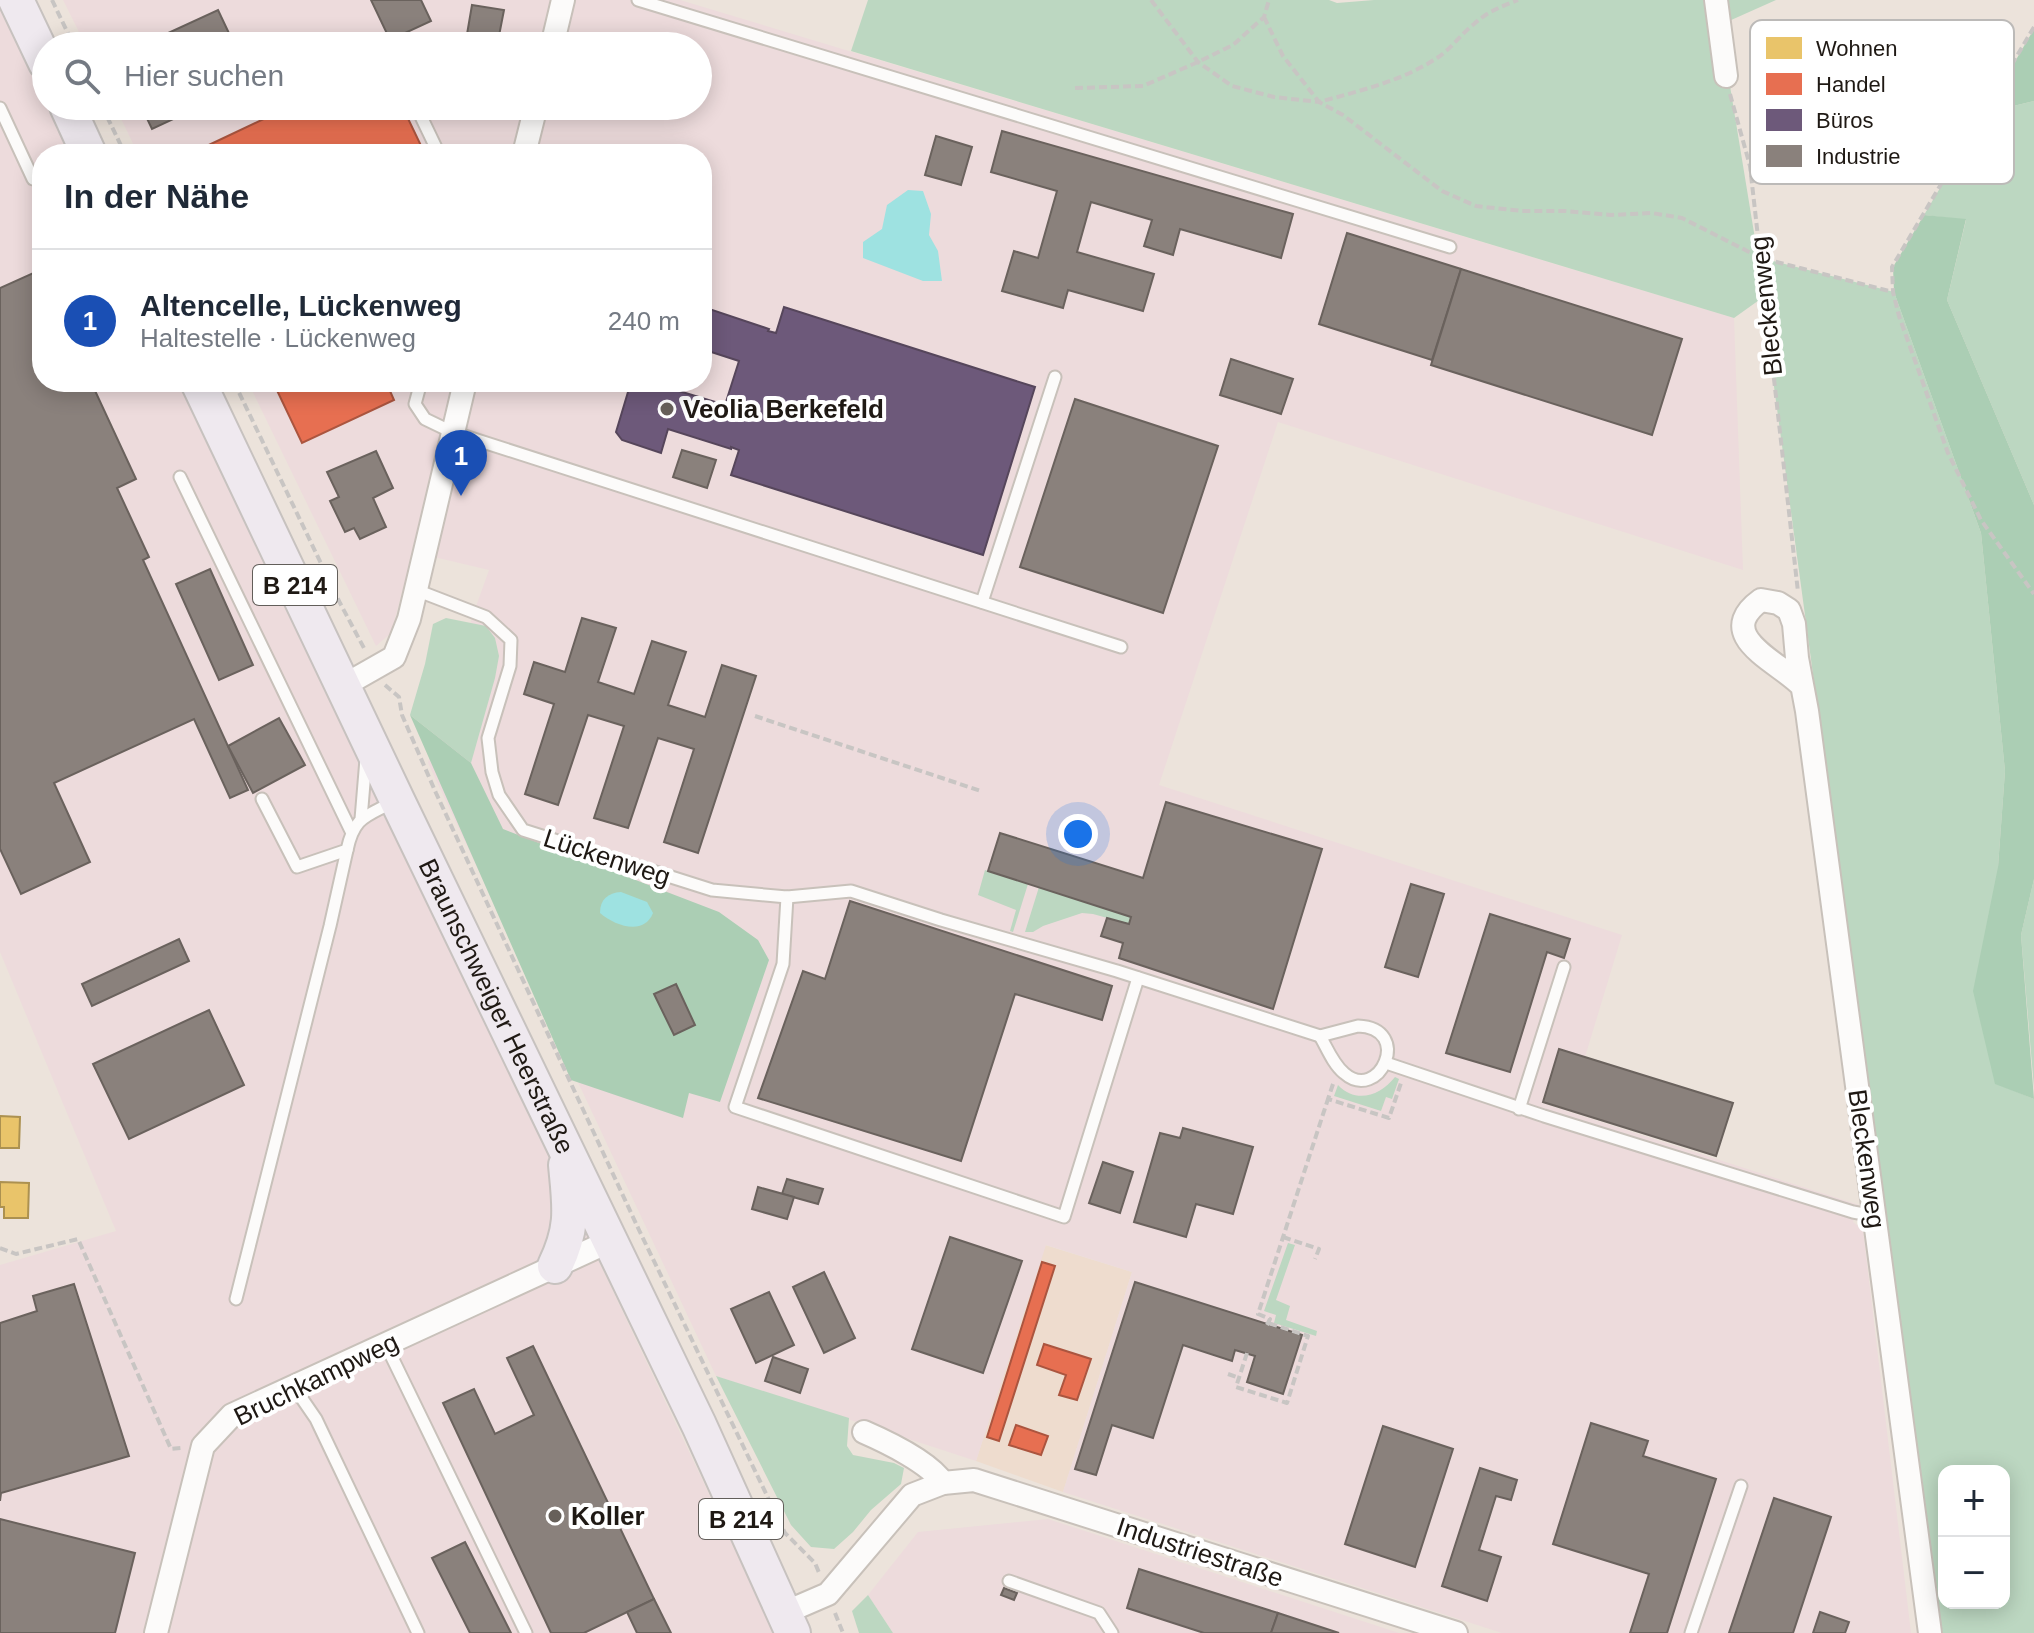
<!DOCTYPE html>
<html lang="de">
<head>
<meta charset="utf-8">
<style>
	:root { --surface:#fff; --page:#f2f2f3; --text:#1f2937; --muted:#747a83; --line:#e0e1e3; --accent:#ea580c }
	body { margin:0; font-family:Arial,sans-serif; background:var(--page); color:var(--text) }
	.controls { position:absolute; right:24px; bottom:24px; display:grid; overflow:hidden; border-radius:16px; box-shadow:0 4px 20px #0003 }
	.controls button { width:72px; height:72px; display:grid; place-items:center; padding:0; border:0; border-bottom:2px solid var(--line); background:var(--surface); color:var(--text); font:40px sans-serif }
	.you { position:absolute; left:1078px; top:834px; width:28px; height:28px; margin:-20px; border:6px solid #fff; border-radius:50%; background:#1a73e8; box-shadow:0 0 0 12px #1a73e833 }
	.badge { display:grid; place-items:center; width:52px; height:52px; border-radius:50%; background:var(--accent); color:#fff; font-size:26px; font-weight:700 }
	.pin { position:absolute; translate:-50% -66px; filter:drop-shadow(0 2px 4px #0008) }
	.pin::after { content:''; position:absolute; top:42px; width:28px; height:24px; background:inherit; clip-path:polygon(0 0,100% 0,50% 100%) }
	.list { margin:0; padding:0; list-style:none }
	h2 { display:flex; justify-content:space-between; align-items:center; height:104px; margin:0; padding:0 32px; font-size:34px }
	h2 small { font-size:26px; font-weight:400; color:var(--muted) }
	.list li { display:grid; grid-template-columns:52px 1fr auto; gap:24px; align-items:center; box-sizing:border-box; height:144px; padding:0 32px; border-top:2px solid var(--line) }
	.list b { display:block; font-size:30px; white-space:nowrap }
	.list p { margin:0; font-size:26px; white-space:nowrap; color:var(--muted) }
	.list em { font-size:26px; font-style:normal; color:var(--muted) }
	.icon { flex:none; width:44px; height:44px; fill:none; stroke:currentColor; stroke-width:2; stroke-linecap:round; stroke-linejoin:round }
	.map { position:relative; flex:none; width:2034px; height:1633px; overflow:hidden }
	.search { position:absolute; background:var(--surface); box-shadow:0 4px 20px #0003; left:32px; top:32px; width:680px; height:88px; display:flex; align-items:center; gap:20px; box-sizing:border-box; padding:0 28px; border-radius:44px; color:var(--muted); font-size:30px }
	.panel { position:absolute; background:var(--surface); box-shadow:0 4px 20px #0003; left:32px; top:144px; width:680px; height:248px; border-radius:32px }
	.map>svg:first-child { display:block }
	.built { fill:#eedcce }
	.industrial { fill:#eddbdc }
	.green { fill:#bcd7c1; fill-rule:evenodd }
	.forest { fill:#abceb4 }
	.water { fill:#9ee2e1 }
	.homes { fill:#e9c46a; stroke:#ac9150; stroke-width:2 }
	.shops { fill:#e76f51; stroke:#ab553f; stroke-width:2 }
	.offices { fill:#6d597a; stroke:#56465b; stroke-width:2 }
	.industry { fill:#8a817c; stroke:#6a625d; stroke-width:2 }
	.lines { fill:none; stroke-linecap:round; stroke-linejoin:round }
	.service-casing { stroke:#c8c1ba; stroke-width:15 }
	.minor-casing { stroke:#c8c1ba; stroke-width:26 }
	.primary-casing { stroke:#c7c2bf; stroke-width:38 }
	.path { stroke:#c8c5c3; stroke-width:4; stroke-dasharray:8 4; stroke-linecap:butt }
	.service { stroke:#fcfbfa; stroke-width:11 }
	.minor { stroke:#fcfbfa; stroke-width:22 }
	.primary { stroke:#efe9ef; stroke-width:34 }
	.poi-dot { fill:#67605a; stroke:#fff; stroke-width:3 }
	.labels { text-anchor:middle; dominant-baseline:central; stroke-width:8; stroke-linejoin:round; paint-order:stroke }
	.shield { fill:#fff; stroke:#625e5a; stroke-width:2 }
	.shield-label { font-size:24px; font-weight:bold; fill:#1f1914 }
	.street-label { font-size:26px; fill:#1f1914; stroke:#fff }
	.poi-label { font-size:26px; font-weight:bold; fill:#1f1914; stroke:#fff; text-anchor:start }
	.key { fill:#fff; stroke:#bcbab8; stroke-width:2 }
	.key-label { font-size:22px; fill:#1f1914 }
</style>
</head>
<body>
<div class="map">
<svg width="2034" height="1633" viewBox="0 0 2034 1633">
	<rect width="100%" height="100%" fill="#ece3db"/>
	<!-- built -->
	<polygon class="built" points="1045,1245 1132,1272 1063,1492 976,1461"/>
	<!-- industrial -->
	<g class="industrial">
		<polygon points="0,0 46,95 46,106 51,106 74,154 42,154 42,382 182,382 775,1633 0,1633 0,1265 116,1231 0,952"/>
		<polygon points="63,0 680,0 1734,318 1743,570 1278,422 1159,785 1622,935 1585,1057 1559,1049 1542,1103 1859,1205 1853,1222 1863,1230 1911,1633 1502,1633 1063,1492 1132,1272 1046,1245 976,1461 716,1376 428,763 474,612 489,570 413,552 391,633 376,646 248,382 702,382 702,154 138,154 115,106 698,106 698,46 86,46"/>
		<polygon points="1048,1519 1399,1633 893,1633 868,1595 918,1532"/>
	</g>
	<!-- green -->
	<g class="green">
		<path d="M 868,0 L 1329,0 L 1337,3 L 1374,0 L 1776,0 L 1720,25 L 1758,257 L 1894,292 L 1981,533 L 2005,771 L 1998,867 L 1995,1083 L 2034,1099 L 2034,1633 L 1940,1633 L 1892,1257 L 1762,298 L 1734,318 L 851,51 ZM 1944,1471 L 2004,1471 L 2004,1603 L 1944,1603 Z"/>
		<polygon points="2010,70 2005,108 2034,101 2034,505 1947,300 1966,220 1924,215"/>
		<polygon points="446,618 486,626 495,638 499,656 495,678 471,763 410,715 425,664 433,624"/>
		<polygon points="985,870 1028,884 1013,932 1010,931 1016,910 978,895"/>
		<polygon points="2034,879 2034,1088 2021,935"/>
		<polygon points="1039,887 1131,917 1129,924 1093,914 1082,913 1043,926 1033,932 1025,932"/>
		<path d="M 1395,1077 L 1399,1079 L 1392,1099 L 1386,1097 L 1381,1111 L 1334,1096 L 1338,1085 C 1356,1104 1380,1096 1395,1077 Z"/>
		<polygon points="1288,1243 1295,1245 1276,1300 1290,1306 1286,1320 1317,1331 1316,1336 1274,1323 1276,1315 1264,1311"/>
		<polygon points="716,1376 849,1418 847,1446 853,1455 894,1463 904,1468 901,1484 871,1510 853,1532 834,1549 811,1547 791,1525"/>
		<polygon points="868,1595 893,1633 859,1633 852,1611"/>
	</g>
	<!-- forest -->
	<g class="forest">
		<polygon points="2034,29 2034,101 2005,108 2010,70"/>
		<polygon points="1924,215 1966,219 1947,300 2034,505 2034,879 2021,935 2034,1099 1995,1084 1973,991 1998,867 2005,771 1981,533 1894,292 1893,267"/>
		<polygon points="410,715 471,763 503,829 719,912 758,940 769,960 720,1102 689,1093 683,1118 571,1080"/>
	</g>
	<!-- water -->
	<g class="water">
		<polygon points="908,190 923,191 931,214 929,235 938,251 942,281 923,281 863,258 863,242 882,229 887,205"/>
		<path d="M 621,892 L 647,902 L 653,913 C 644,936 615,926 600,913 C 600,899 608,893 621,892 Z"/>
	</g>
	<!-- homes -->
	<g class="homes">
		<polygon points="0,1116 20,1117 19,1148 0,1148"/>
		<polygon points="0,1182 29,1183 28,1218 4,1218 4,1207 0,1207"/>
	</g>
	<!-- shops -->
	<g class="shops">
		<polygon points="291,106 402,106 425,154 194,154 194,152"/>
		<polygon points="273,382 371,382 375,390 387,384 394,400 302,443"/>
		<polygon points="1042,1262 1055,1266 999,1441 987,1437"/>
		<polygon points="1044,1344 1091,1359 1077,1400 1059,1395 1066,1375 1037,1365"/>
		<polygon points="1016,1425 1048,1436 1041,1455 1009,1445"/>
	</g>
	<!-- offices -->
	<polygon class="offices" points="702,294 710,297 706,308 769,329 768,331 776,333 784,307 1035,387 983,555 731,475 739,450 731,447 731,449 668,429 661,453 622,440 616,432 631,382 682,382 679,391 725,405 739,361 702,349"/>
	<!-- industry -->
	<g class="industry">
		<polygon points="371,0 421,0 431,21 390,40"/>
		<polygon points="472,5 504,10 497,46 465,46"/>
		<polygon points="218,10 235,46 140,46"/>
		<polygon points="141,106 201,106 152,129"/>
		<polygon points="1002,131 1293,214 1281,258 1180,229 1173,255 1144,246 1152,220 1091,202 1077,252 1154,274 1143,311 1068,290 1063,308 1002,291 1014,251 1038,258 1057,191 991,172"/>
		<polygon points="936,136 972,147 961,185 925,175"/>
		<polygon points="1347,233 1461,269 1432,360 1319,324"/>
		<polygon points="1461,269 1682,339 1652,435 1431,365"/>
		<polygon points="40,270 42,275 42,382 91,382 136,479 117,488 149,557 143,560 248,790 230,798 194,719 54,783 90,862 21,894 0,849 0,288"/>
		<polygon points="1231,359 1293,379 1281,414 1220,395"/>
		<polygon points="1075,399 1218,446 1163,613 1020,567"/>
		<polygon points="682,450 716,460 707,488 673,477"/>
		<polygon points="376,451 393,488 373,498 386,527 360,539 354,528 345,532 330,501 339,497 327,472"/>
		<polygon points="210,569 253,665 219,680 176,584"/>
		<polygon points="582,618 616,628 598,682 634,694 652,641 686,652 668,705 705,717 722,665 756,676 698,853 664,842 694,749 658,738 628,828 594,818 624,726 588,715 558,805 525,794 554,704 524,694 534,662 565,672"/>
		<polygon points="279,718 305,765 253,793 228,746"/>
		<polygon points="1166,802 1322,849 1273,1009 1119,958 1123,943 1101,936 1107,918 1129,924 1131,917 988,871 1000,833 1143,878"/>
		<polygon points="1411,884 1444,894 1418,977 1385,967"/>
		<polygon points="850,901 1112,986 1102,1020 1015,994 961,1161 758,1098 803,971 825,979"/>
		<polygon points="1490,914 1570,939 1564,958 1547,952 1510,1072 1446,1053"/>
		<polygon points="179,939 189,961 92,1006 82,984"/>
		<polygon points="676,984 695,1025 674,1035 654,994"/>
		<polygon points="209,1010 244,1085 129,1139 93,1064"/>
		<polygon points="1559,1049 1733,1103 1716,1156 1543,1102"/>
		<polygon points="1183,1128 1253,1147 1233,1214 1196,1204 1186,1237 1134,1222 1160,1133 1180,1138"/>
		<polygon points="1103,1162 1133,1172 1120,1213 1089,1203"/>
		<polygon points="787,1179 823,1189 818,1204 782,1194"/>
		<polygon points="758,1187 794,1197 787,1219 752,1209"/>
		<polygon points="950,1237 1022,1261 983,1373 912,1349"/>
		<polygon points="824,1272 855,1338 824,1353 793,1287"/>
		<polygon points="1135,1282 1302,1335 1283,1394 1247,1382 1255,1356 1235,1350 1232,1361 1183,1345 1153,1438 1112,1425 1096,1475 1075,1469"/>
		<polygon points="74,1284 129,1456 1,1493 0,1501 0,1323 37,1311 33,1296"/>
		<polygon points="769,1292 794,1345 756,1363 731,1309"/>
		<polygon points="533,1346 654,1599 584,1633 551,1633 443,1403 474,1389 495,1434 534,1415 507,1358"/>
		<polygon points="773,1357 808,1369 800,1393 765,1381"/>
		<polygon points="1591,1423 1648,1441 1643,1456 1716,1479 1667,1633 1630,1633 1649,1574 1553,1544"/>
		<polygon points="1383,1426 1453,1449 1415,1567 1345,1544"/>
		<polygon points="1480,1468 1517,1480 1511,1500 1496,1496 1479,1550 1501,1557 1487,1601 1442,1586"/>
		<polygon points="1774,1498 1831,1517 1793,1633 1729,1633"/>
		<polygon points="0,1519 135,1553 115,1633 0,1633"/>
		<polygon points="465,1542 511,1633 470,1633 432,1558"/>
		<polygon points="1139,1569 1278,1613 1271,1633 1204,1633 1127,1608"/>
		<polygon points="1004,1588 1017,1593 1014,1600 1001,1595"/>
		<polygon points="654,1599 671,1633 637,1633 627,1612"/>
		<polygon points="1820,1612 1849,1622 1845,1633 1813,1633"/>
		<polygon points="1278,1613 1339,1633 1271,1633"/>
	</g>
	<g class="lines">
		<!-- service casing -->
		<g class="service-casing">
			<g id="service">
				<polyline points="638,0 1450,247"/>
				<polyline points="416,106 439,154"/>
				<polyline points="0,108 33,179"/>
				<polyline points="421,382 415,404 425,419 452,432 1121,647"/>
				<polyline points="180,477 351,831"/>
				<polyline points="416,590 486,617 511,640 510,666 488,738 492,772 499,795 523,830 712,890 787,897 851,891 941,920 1117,971 1320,1036"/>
				<polyline points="982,602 1055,377"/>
				<path d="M 262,799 L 297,867 L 347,850 C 354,817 365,817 393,802"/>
				<polyline points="361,819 366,759"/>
				<polyline points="787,897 783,964 735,1107 1064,1217 1138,978"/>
				<path d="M 1358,1026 C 1414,1028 1379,1104 1344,1073 C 1333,1064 1327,1048 1320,1036 Z"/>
				<polyline points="1386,1063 1544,1116 1853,1212 1875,1216"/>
				<polyline points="1519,1109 1564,967"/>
				<polyline points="236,1299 330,926 347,850"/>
				<polyline points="386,1345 526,1633"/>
				<polyline points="294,1387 316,1419 418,1633"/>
				<polyline points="1009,1581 1099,1613 1112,1633"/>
				<polyline points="1691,1633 1741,1486"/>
			</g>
		</g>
		<!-- minor casing -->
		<g class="minor-casing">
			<g id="minor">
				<polyline points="1716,0 1726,76"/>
				<polyline points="552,46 563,0"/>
				<polyline points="524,154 536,106"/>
				<polyline points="343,686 394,657 409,619 465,382"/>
				<path d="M 1802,686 C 1780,662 1711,636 1761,600 L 1778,603 L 1789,610 L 1794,624 L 1797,658 L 1807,711 L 1930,1633"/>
				<path d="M 864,1432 C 887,1442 930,1463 943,1483"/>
				<polyline points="784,1613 828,1594 912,1495 943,1483 974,1480 1456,1633"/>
				<polyline points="156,1633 203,1446 232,1415 610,1241"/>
			</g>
		</g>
		<!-- primary casing -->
		<g class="primary-casing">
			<g id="primary">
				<polyline points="16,0 46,63"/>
				<polyline points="67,106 89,154"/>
				<path id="s1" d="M 198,382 L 397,800 L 699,1425 L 793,1633"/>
				<path d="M 555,1266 C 574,1227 570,1207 566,1165"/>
			</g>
		</g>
		<!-- path -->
		<g class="path">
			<polyline points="52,0 74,46"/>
			<polyline points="1151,0 1198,62 1232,86 1274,97 1319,102 1343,115 1442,191 1476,206 1522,211 1565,211 1611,215 1652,213 1682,218 1761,258 1893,292"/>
			<path d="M 1264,17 L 1283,56 L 1319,102 C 1359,91 1402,81 1437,58 C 1451,49 1461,34 1474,24 C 1487,12 1502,6 1518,0"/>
			<polyline points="2034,27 1892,267 1893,292 1899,316 1948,453 1981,520 2034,594"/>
			<polyline points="1075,88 1143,86 1198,62 1233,45 1264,17 1269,0"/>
			<polyline points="1730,94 1750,166 1798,592"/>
			<polyline points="102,106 125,154"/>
			<polyline points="234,382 340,603 365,650"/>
			<polyline points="385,685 399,697 402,715 436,793 639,1230 785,1533 815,1563 820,1575"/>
			<polyline points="755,716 981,791"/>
			<polyline points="1333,1084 1328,1099 1389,1118 1401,1083"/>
			<polyline points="1283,1237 1319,1249 1315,1259"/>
			<polyline points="0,1248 16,1254 78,1239 171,1449 181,1448"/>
			<polyline points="1267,1325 1270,1319 1258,1314 1328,1099"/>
			<polyline points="1247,1353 1236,1387 1287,1403 1308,1336 1268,1323"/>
			<polyline points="1228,1374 1239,1378"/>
			<polyline points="835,1613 843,1633"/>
		</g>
		<!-- service -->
		<use href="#service" class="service"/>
		<!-- minor -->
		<use href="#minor" class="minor"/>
		<!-- primary -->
		<use href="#primary" class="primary"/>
	</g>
	<!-- markers -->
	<g class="poi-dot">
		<circle cx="667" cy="409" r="8"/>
		<circle cx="555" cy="1516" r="8"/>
	</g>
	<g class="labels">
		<!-- shield labels -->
		<g class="shield">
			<rect x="253" y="565" width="84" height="40" rx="6"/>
			<rect x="699" y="1499" width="84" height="40" rx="6"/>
		</g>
		<g class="shield-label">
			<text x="295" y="585">B 214</text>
			<text x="741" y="1519">B 214</text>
		</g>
		<!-- street labels -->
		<g class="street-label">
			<text transform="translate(1766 306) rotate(-96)">Bleckenweg</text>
			<text transform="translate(607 857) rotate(18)">Lückenweg</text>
			<text stroke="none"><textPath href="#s1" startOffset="692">Braunschweiger Heerstraße</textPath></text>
			<text transform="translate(1867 1159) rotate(82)">Bleckenweg</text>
			<text transform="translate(316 1379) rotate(-26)">Bruchkampweg</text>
			<text transform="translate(1200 1552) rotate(18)">Industriestraße</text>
		</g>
		<!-- poi labels -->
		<g class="poi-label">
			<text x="683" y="409">Veolia Berkefeld</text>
			<text x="571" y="1516">Koller</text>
		</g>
	</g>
	<!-- legend -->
	<rect x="1750" y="20" width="264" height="164" rx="12" class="key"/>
	<rect x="1766" y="37" width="36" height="22" fill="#e9c46a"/>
	<rect x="1766" y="73" width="36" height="22" fill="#e76f51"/>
	<rect x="1766" y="109" width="36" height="22" fill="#6d597a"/>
	<rect x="1766" y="145" width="36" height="22" fill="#8a817c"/>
	<g class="key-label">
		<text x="1816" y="56">Wohnen</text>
		<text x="1816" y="92">Handel</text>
		<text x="1816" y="128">Büros</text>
		<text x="1816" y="164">Industrie</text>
	</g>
</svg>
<div class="controls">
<button>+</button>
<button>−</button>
</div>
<div class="you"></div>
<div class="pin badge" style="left:461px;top:496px;background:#1a4fb4">1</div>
<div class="search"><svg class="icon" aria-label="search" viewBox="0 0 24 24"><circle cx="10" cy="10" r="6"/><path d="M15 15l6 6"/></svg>Hier suchen</div>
<section class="panel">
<h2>In der Nähe<small></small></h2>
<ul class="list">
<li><span class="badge" style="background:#1a4fb4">1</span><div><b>Altencelle, Lückenweg</b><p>Haltestelle · Lückenweg</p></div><em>240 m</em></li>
</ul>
</section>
</div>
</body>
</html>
